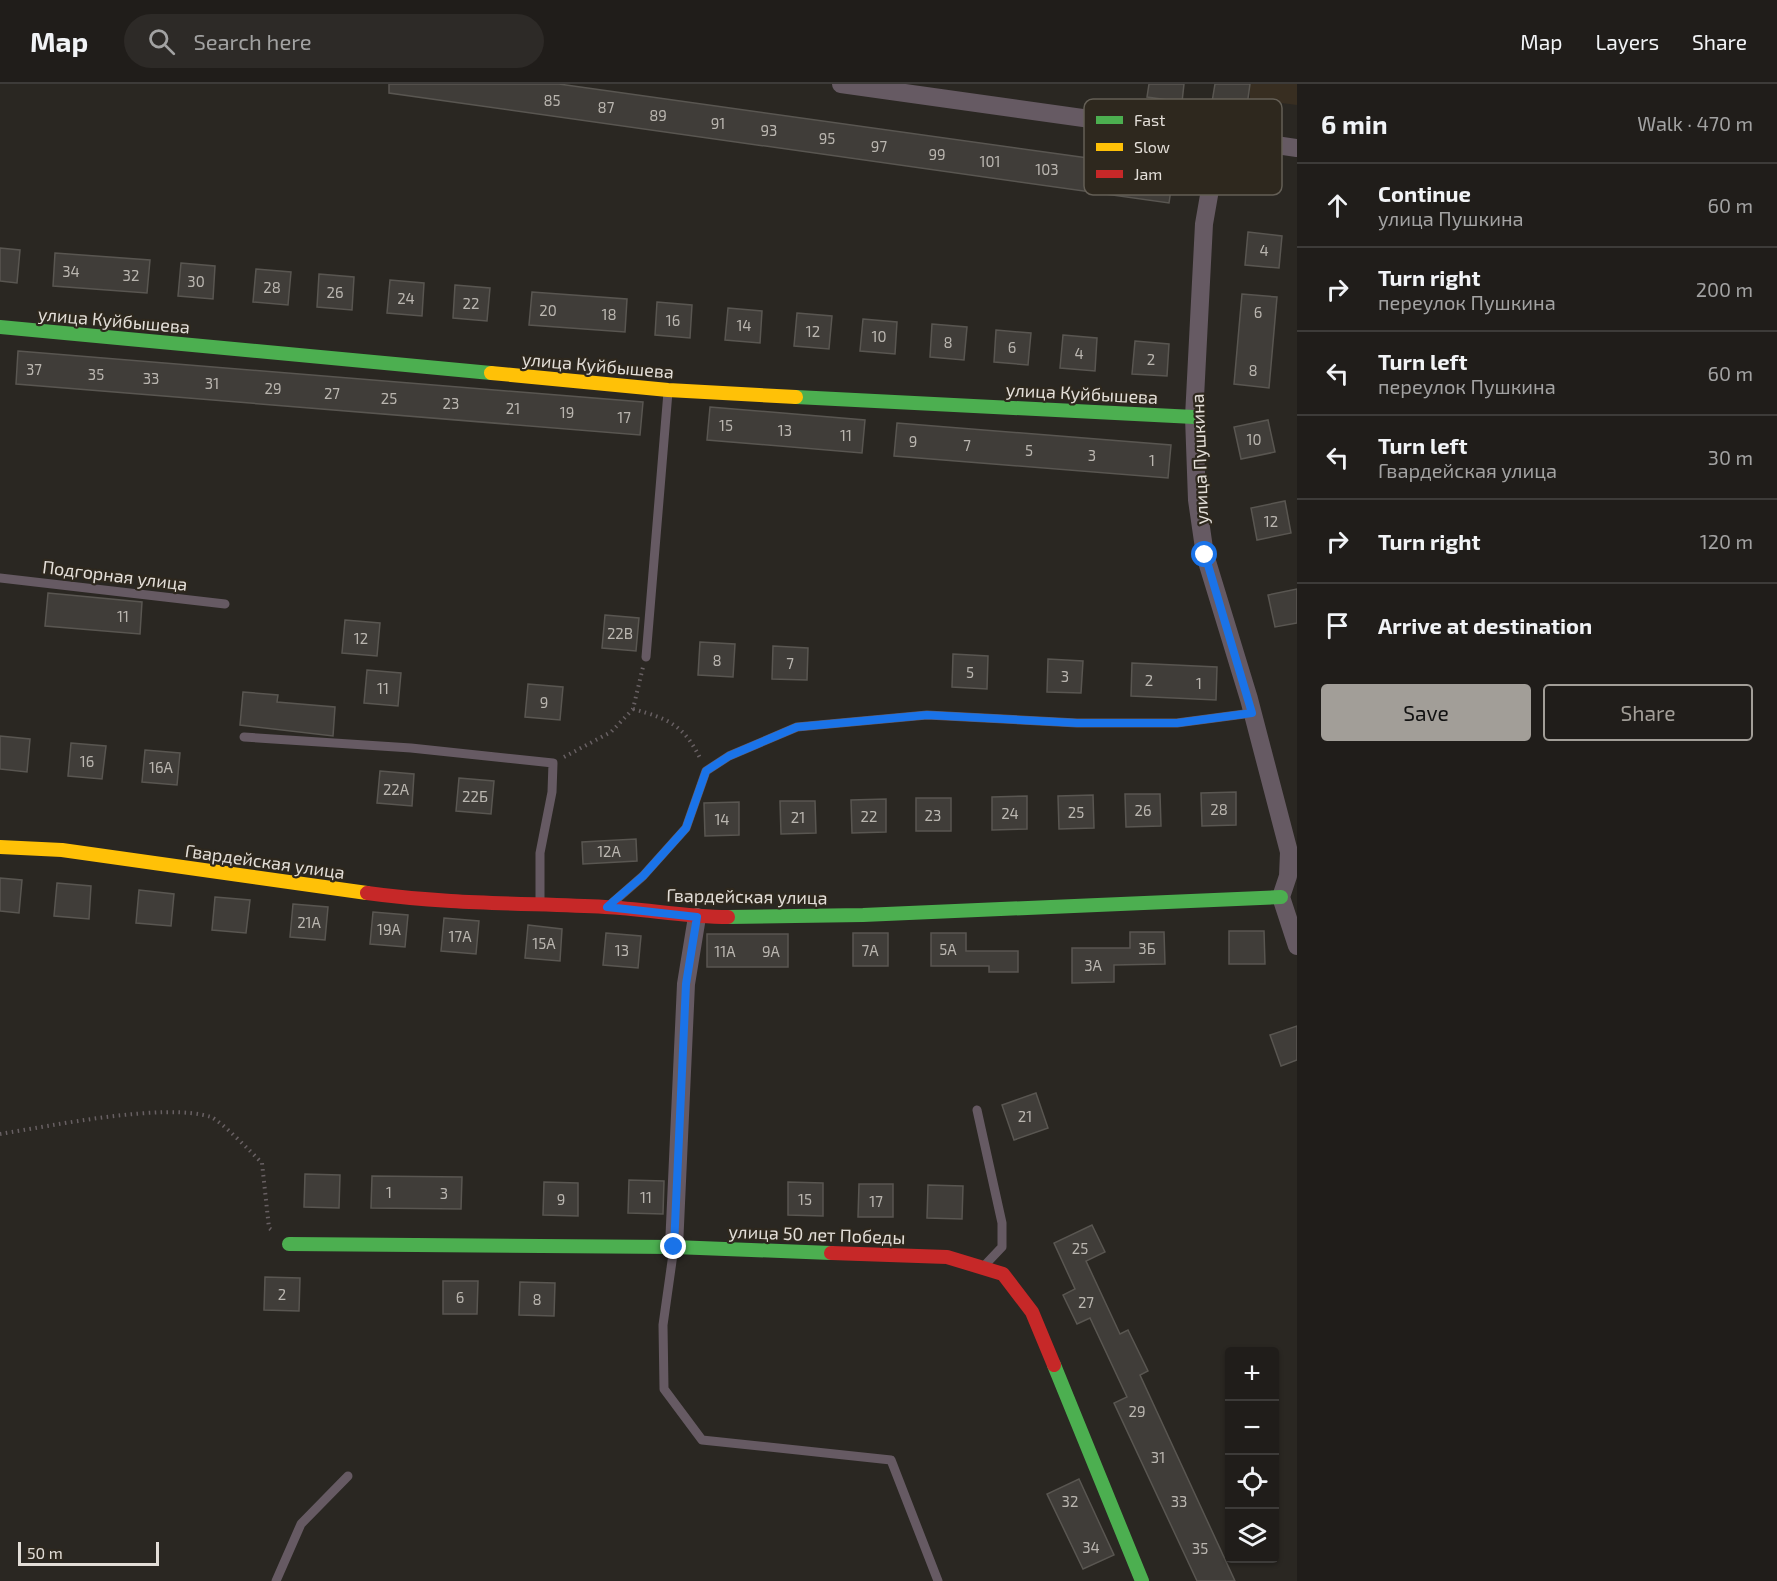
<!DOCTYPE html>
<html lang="en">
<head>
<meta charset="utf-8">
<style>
	:root { --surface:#201d1a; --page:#2d2a27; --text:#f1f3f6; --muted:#a2a2a2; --line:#3d3b39; --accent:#a29e98 }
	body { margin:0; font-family:"Exo 2",sans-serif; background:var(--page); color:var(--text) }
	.controls { position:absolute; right:18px; bottom:18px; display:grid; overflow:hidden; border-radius:6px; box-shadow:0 2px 4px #0004 }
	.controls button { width:54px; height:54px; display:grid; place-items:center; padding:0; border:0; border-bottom:2px solid var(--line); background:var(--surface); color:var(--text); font:30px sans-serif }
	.scale { position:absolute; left:18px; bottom:15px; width:141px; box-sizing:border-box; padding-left:6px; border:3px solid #e3ded8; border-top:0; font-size:16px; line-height:21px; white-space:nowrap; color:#e3ded8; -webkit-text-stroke:4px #2e281e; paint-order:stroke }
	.stop { position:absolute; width:18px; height:18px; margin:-14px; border:4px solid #1a73e8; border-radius:50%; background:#fff }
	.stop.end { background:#1a73e8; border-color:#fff; box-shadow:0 2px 6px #0008 }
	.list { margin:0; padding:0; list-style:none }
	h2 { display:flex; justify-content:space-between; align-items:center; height:78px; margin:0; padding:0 24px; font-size:26px }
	h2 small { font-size:20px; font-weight:400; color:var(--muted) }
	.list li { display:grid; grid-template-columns:39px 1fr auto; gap:18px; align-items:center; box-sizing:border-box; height:84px; padding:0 24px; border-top:2px solid var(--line) }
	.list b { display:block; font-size:22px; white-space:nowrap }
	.list p { margin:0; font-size:20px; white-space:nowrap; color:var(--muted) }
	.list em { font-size:20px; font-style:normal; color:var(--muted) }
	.actions { display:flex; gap:12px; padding:18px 24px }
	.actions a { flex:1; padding:14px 0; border:2px solid var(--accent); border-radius:6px; text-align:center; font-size:21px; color:var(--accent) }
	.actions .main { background:var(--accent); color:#111 }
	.icon { flex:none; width:33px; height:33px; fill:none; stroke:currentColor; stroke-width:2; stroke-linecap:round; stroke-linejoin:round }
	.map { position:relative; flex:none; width:1297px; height:1497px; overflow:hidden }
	header { display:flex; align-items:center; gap:36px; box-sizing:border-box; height:84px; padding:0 30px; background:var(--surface); border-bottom:2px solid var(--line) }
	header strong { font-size:28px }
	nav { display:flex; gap:33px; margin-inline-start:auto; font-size:21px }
	.search { width:420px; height:54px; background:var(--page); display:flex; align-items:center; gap:15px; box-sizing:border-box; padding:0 21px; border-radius:33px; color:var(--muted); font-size:22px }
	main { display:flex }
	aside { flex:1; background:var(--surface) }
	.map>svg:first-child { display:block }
	.built { fill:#382e21 }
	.building { fill:#403d39; stroke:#595651; stroke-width:1.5 }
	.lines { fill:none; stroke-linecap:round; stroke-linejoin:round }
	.path { stroke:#686063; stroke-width:4; stroke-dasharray:1.5 4.5; stroke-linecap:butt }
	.lane { stroke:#665a63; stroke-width:9 }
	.street { stroke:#665a63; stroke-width:18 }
	.fast { stroke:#4caf50; stroke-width:14 }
	.slow { stroke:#ffc107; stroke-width:14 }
	.jam { stroke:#c62828; stroke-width:14 }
	.route { stroke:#1a73e8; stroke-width:8 }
	.labels { text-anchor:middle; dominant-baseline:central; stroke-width:4.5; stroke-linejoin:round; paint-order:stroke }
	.number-label { font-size:15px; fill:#bab6b0 }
	.street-label { font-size:18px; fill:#e3ded8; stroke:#2e281e }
	.key { fill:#2e281e; stroke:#645f56; stroke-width:1.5 }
	.key-label { font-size:16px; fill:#e3ded8 }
</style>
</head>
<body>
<header>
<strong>Map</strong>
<div class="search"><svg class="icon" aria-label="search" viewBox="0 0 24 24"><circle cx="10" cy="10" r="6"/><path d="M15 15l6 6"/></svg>Search here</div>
<nav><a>Map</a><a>Layers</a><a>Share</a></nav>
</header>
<main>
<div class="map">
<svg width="1297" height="1497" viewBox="0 0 1297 1497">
	<rect width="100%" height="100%" fill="#2a2722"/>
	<!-- built -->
	<polygon class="built" points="1250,0 1297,0 1297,21 1250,15"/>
	<!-- building -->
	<g class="building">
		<polygon points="389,0 559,0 1174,86 1169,119 389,9"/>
		<polygon points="1149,0 1184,0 1182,18 1147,13"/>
		<polygon points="1215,0 1250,0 1246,29 1211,24"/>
		<polygon points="1248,148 1282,152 1279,184 1245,181"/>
		<polygon points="0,164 20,166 17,199 0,197"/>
		<polygon points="55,169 150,176 147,209 53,202"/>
		<polygon points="181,179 215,182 213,215 178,212"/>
		<polygon points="256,185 291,188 288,221 253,218"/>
		<polygon points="319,190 354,193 352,226 317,223"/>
		<polygon points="390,196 424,199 422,232 387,229"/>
		<polygon points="455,201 490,204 487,237 453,234"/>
		<polygon points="532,208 627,215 625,248 529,241"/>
		<polygon points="1242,210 1277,213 1269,304 1234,300"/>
		<polygon points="657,218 692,221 690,254 655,251"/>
		<polygon points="728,224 762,227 760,259 725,256"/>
		<polygon points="797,229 832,232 829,265 794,262"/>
		<polygon points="863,235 897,238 895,270 860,267"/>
		<polygon points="932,240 967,243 964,276 930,273"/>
		<polygon points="996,246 1031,249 1028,281 994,278"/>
		<polygon points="1063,251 1097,254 1095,287 1060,284"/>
		<polygon points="1135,257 1169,260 1167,292 1132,290"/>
		<polygon points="18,267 643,318 640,351 16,300"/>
		<polygon points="710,323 865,336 862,369 707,356"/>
		<polygon points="1268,336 1275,368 1241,375 1234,343"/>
		<polygon points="897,339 1171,361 1168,394 894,372"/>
		<polygon points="1285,417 1291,449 1257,456 1251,424"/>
		<polygon points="1297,505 1297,539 1275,543 1268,511"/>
		<polygon points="48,509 142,518 140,550 45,542"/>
		<polygon points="605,531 639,534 636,567 602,564"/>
		<polygon points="345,536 380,539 377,572 342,569"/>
		<polygon points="700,558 735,560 733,593 698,591"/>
		<polygon points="773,562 808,564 807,596 772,595"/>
		<polygon points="953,570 988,572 987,605 952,603"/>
		<polygon points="1048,575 1083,577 1081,609 1047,608"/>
		<polygon points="1132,579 1217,583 1216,616 1131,612"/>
		<polygon points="367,586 401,589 398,622 364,619"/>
		<polygon points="528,600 563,603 560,636 525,633"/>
		<polygon points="243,608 278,611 277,618 335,623 333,652 240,641"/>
		<polygon points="0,652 30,655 27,688 0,685"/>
		<polygon points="71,659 106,662 102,695 68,692"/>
		<polygon points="145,666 180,669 177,701 142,698"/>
		<polygon points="380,687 414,690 412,722 377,719"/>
		<polygon points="459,694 494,697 491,730 456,727"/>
		<polygon points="1236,708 1236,741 1202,742 1201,709"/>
		<polygon points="1125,710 1160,710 1161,742 1126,743"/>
		<polygon points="1093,711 1094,744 1059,745 1058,712"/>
		<polygon points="1027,712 1027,745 992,746 992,713"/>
		<rect x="916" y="714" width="35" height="33"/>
		<polygon points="886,715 886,748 852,749 851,716"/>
		<polygon points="780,717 815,717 816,749 781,750"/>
		<polygon points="739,718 739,751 705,752 704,719"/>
		<polygon points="636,755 637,777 583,780 582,758"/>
		<polygon points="0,794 22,796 19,829 0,827"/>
		<polygon points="57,799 91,802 89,835 54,832"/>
		<polygon points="139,806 174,810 171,842 136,839"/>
		<polygon points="215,813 250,816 246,849 212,846"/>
		<polygon points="293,820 328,823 325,856 290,853"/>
		<polygon points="373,828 408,831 405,863 370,860"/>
		<polygon points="444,834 479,837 476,870 441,867"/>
		<polygon points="528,841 562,845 560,877 525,874"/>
		<polygon points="1229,847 1264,847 1265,880 1229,880"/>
		<polygon points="1130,848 1164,848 1165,880 1114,881 1114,898 1072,899 1072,864 1130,864"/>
		<polygon points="606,849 641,852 638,884 603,881"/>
		<rect x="853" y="849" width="35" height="33"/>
		<polygon points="931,849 966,849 966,867 1018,867 1018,888 989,888 989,882 931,882"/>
		<rect x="707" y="850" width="81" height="33"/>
		<polygon points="1297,942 1297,976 1281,982 1270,951"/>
		<polygon points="1036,1009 1048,1044 1014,1056 1002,1021"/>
		<polygon points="305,1090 340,1091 339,1124 304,1123"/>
		<polygon points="372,1092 462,1093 461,1125 371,1124"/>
		<polygon points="629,1096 664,1097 663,1130 628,1129"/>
		<polygon points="544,1098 578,1099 578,1132 543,1131"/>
		<polygon points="788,1098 823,1099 823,1132 788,1131"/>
		<polygon points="859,1100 893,1100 893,1133 858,1133"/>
		<polygon points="928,1101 963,1102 962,1135 927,1134"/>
		<polygon points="1092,1141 1105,1168 1086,1177 1120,1250 1128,1246 1148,1287 1140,1291 1235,1497 1197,1497 1114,1319 1127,1313 1090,1234 1077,1240 1063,1211 1075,1205 1054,1159"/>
		<polygon points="265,1193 300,1194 299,1227 264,1226"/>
		<polygon points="443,1197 478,1197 477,1230 443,1230"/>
		<polygon points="520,1198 555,1199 554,1232 519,1231"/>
		<polygon points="1079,1395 1114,1471 1083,1485 1047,1410"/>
	</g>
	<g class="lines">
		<!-- path -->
		<g class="path">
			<path d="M 633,625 C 669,635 684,641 701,676"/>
			<polyline points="564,673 611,648 633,625 643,583"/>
			<path d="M 0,1050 C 51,1042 165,1018 211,1033 C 221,1037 252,1069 262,1079 L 269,1144 L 274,1148"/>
		</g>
		<!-- lane -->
		<g class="lane">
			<polyline points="0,494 225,520"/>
			<polyline points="646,573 668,308"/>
			<polyline points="244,653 411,664 553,679 552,708 540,769 540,820"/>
			<polyline points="611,820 643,792 686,744 706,687 729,672 797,643 927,631 1077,639 1177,639 1252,629"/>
			<polyline points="977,1026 1002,1139 1002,1163 984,1182"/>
			<polyline points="674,1163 663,1241 664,1305 702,1356 891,1376 938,1497"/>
			<polyline points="276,1497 301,1440 348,1392"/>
		</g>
		<!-- street -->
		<g class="street">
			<polyline points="841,0 1297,64"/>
			<polyline points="1219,54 1204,140 1194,333 1197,416 1205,471 1249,615 1289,768 1288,792 1281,813 1297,862"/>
			<polyline points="674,1163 686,900 697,833"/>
		</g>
		<!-- fast -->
		<g class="fast">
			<polyline points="0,243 491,289"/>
			<polyline points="796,313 1194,333"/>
			<polyline points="728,833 863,831 1281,813"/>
			<polyline points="289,1160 674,1163 831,1169"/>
			<polyline points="1054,1281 1142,1497"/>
		</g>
		<!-- slow -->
		<g class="slow">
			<polyline points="491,289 668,306 796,313"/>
			<polyline points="0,763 62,766 367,809"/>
		</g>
		<!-- jam -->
		<g class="jam">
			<path d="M 367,809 C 446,820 525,819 605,823 C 646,825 686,833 728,833"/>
			<polyline points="831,1169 947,1173 1003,1190 1032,1228 1054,1281"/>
		</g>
	</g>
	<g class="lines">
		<!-- route -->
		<polyline class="route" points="674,1163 686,900 697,833 607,823 643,792 686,744 706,687 729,672 797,643 927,631 1077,639 1177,639 1252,629 1205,471"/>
	</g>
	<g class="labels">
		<!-- number labels -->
		<g class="number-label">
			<text x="552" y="16">85</text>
			<text x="606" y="23">87</text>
			<text x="658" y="31">89</text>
			<text x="718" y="39">91</text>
			<text x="769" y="46">93</text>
			<text x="827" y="54">95</text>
			<text x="879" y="62">97</text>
			<text x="937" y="70">99</text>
			<text x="990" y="77">101</text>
			<text x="1047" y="85">103</text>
			<text x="1264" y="166">4</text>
			<text x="71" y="187">34</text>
			<text x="131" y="191">32</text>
			<text x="196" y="197">30</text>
			<text x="272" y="203">28</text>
			<text x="335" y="208">26</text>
			<text x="406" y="214">24</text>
			<text x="471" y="219">22</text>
			<text x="548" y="226">20</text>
			<text x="1258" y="228">6</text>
			<text x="609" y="230">18</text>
			<text x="673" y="236">16</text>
			<text x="744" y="241">14</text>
			<text x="813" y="247">12</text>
			<text x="879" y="252">10</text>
			<text x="948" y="258">8</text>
			<text x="1012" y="263">6</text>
			<text x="1079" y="269">4</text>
			<text x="1151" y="275">2</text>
			<text x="34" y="285">37</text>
			<text x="1253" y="286">8</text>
			<text x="96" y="290">35</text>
			<text x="151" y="294">33</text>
			<text x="212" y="299">31</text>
			<text x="273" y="304">29</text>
			<text x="332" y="309">27</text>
			<text x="389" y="314">25</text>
			<text x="451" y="319">23</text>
			<text x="513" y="324">21</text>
			<text x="567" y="328">19</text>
			<text x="624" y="333">17</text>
			<text x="726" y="341">15</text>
			<text x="785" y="346">13</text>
			<text x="846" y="351">11</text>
			<text x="1254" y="355">10</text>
			<text x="913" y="357">9</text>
			<text x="967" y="361">7</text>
			<text x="1029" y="366">5</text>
			<text x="1092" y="371">3</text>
			<text x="1152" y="376">1</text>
			<text x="1271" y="437">12</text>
			<text x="123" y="532">11</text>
			<text x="620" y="549">22В</text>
			<text x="361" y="554">12</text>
			<text x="717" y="576">8</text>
			<text x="790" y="579">7</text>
			<text x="970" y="588">5</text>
			<text x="1065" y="592">3</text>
			<text x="1149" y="596">2</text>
			<text x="1199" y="599">1</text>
			<text x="383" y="604">11</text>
			<text x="544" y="618">9</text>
			<text x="87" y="677">16</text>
			<text x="161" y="683">16А</text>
			<text x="396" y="705">22А</text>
			<text x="475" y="712">22Б</text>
			<text x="1219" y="725">28</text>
			<text x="1143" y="726">26</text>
			<text x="1076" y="728">25</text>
			<text x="1010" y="729">24</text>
			<text x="933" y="731">23</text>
			<text x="869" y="732">22</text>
			<text x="798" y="733">21</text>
			<text x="722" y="735">14</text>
			<text x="609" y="767">12А</text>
			<text x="309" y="838">21А</text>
			<text x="389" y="845">19А</text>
			<text x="460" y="852">17А</text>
			<text x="544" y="859">15А</text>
			<text x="1147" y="864">3Б</text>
			<text x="948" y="865">5А</text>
			<text x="622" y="866">13</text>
			<text x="870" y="866">7А</text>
			<text x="725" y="867">11А</text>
			<text x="771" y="867">9А</text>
			<text x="1093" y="881">3А</text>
			<text x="1025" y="1032">21</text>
			<text x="389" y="1108">1</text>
			<text x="444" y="1109">3</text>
			<text x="646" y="1113">11</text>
			<text x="561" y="1115">9</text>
			<text x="805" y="1115">15</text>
			<text x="876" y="1117">17</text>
			<text x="1080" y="1164">25</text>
			<text x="282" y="1210">2</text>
			<text x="460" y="1213">6</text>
			<text x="537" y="1215">8</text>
			<text x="1086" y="1218">27</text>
			<text x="1137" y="1327">29</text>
			<text x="1158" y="1373">31</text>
			<text x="1070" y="1417">32</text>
			<text x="1179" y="1417">33</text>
			<text x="1091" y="1463">34</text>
			<text x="1200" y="1464">35</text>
		</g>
		<!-- street labels -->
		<g class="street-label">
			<text transform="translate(114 236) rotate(5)">улица Куйбышева</text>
			<text transform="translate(598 281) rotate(5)">улица Куйбышева</text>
			<text transform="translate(1082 309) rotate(3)">улица Куйбышева</text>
			<text transform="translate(1199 375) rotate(-92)">улица Пушкина</text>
			<text transform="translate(115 491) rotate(7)">Подгорная улица</text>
			<text transform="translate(265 777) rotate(8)">Гвардейская улица</text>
			<text transform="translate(747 812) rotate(1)">Гвардейская улица</text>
			<text transform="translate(817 1150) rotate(2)">улица 50 лет Победы</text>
		</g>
	</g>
	<!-- legend -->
	<rect x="1084" y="15" width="198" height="96" rx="9" class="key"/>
	<rect x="1096" y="32" width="27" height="8" fill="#4caf50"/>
	<rect x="1096" y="59" width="27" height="8" fill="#ffc107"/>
	<rect x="1096" y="86" width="27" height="8" fill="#c62828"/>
	<g class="key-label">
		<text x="1134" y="42">Fast</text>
		<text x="1134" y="69">Slow</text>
		<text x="1134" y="96">Jam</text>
	</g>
</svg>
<div class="controls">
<button>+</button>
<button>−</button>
<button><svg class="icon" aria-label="locate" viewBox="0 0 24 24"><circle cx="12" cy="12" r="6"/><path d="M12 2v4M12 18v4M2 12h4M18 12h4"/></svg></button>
<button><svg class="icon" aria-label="layers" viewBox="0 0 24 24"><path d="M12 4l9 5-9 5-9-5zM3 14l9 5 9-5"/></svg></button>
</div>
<div class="scale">50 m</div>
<div class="stop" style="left:1205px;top:471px"></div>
<div class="stop end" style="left:674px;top:1163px"></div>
</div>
<aside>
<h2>6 min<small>Walk · 470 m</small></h2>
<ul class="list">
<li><svg class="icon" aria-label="ahead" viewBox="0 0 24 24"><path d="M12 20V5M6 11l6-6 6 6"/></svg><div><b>Continue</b><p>улица Пушкина</p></div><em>60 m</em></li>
<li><svg class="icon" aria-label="right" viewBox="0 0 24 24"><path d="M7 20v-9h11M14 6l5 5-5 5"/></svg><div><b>Turn right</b><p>переулок Пушкина</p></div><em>200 m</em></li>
<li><svg class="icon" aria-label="left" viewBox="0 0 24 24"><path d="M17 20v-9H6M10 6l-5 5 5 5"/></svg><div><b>Turn left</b><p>переулок Пушкина</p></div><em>60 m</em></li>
<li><svg class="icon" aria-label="left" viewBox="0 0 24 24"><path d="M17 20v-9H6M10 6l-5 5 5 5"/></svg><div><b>Turn left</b><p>Гвардейская улица</p></div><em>30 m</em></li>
<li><svg class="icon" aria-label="right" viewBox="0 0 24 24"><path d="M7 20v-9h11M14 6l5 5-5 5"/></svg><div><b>Turn right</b></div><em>120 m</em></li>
<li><svg class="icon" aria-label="arrive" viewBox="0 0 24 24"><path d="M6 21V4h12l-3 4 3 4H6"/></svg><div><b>Arrive at destination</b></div></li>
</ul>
<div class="actions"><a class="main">Save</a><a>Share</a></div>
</aside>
</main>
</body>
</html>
